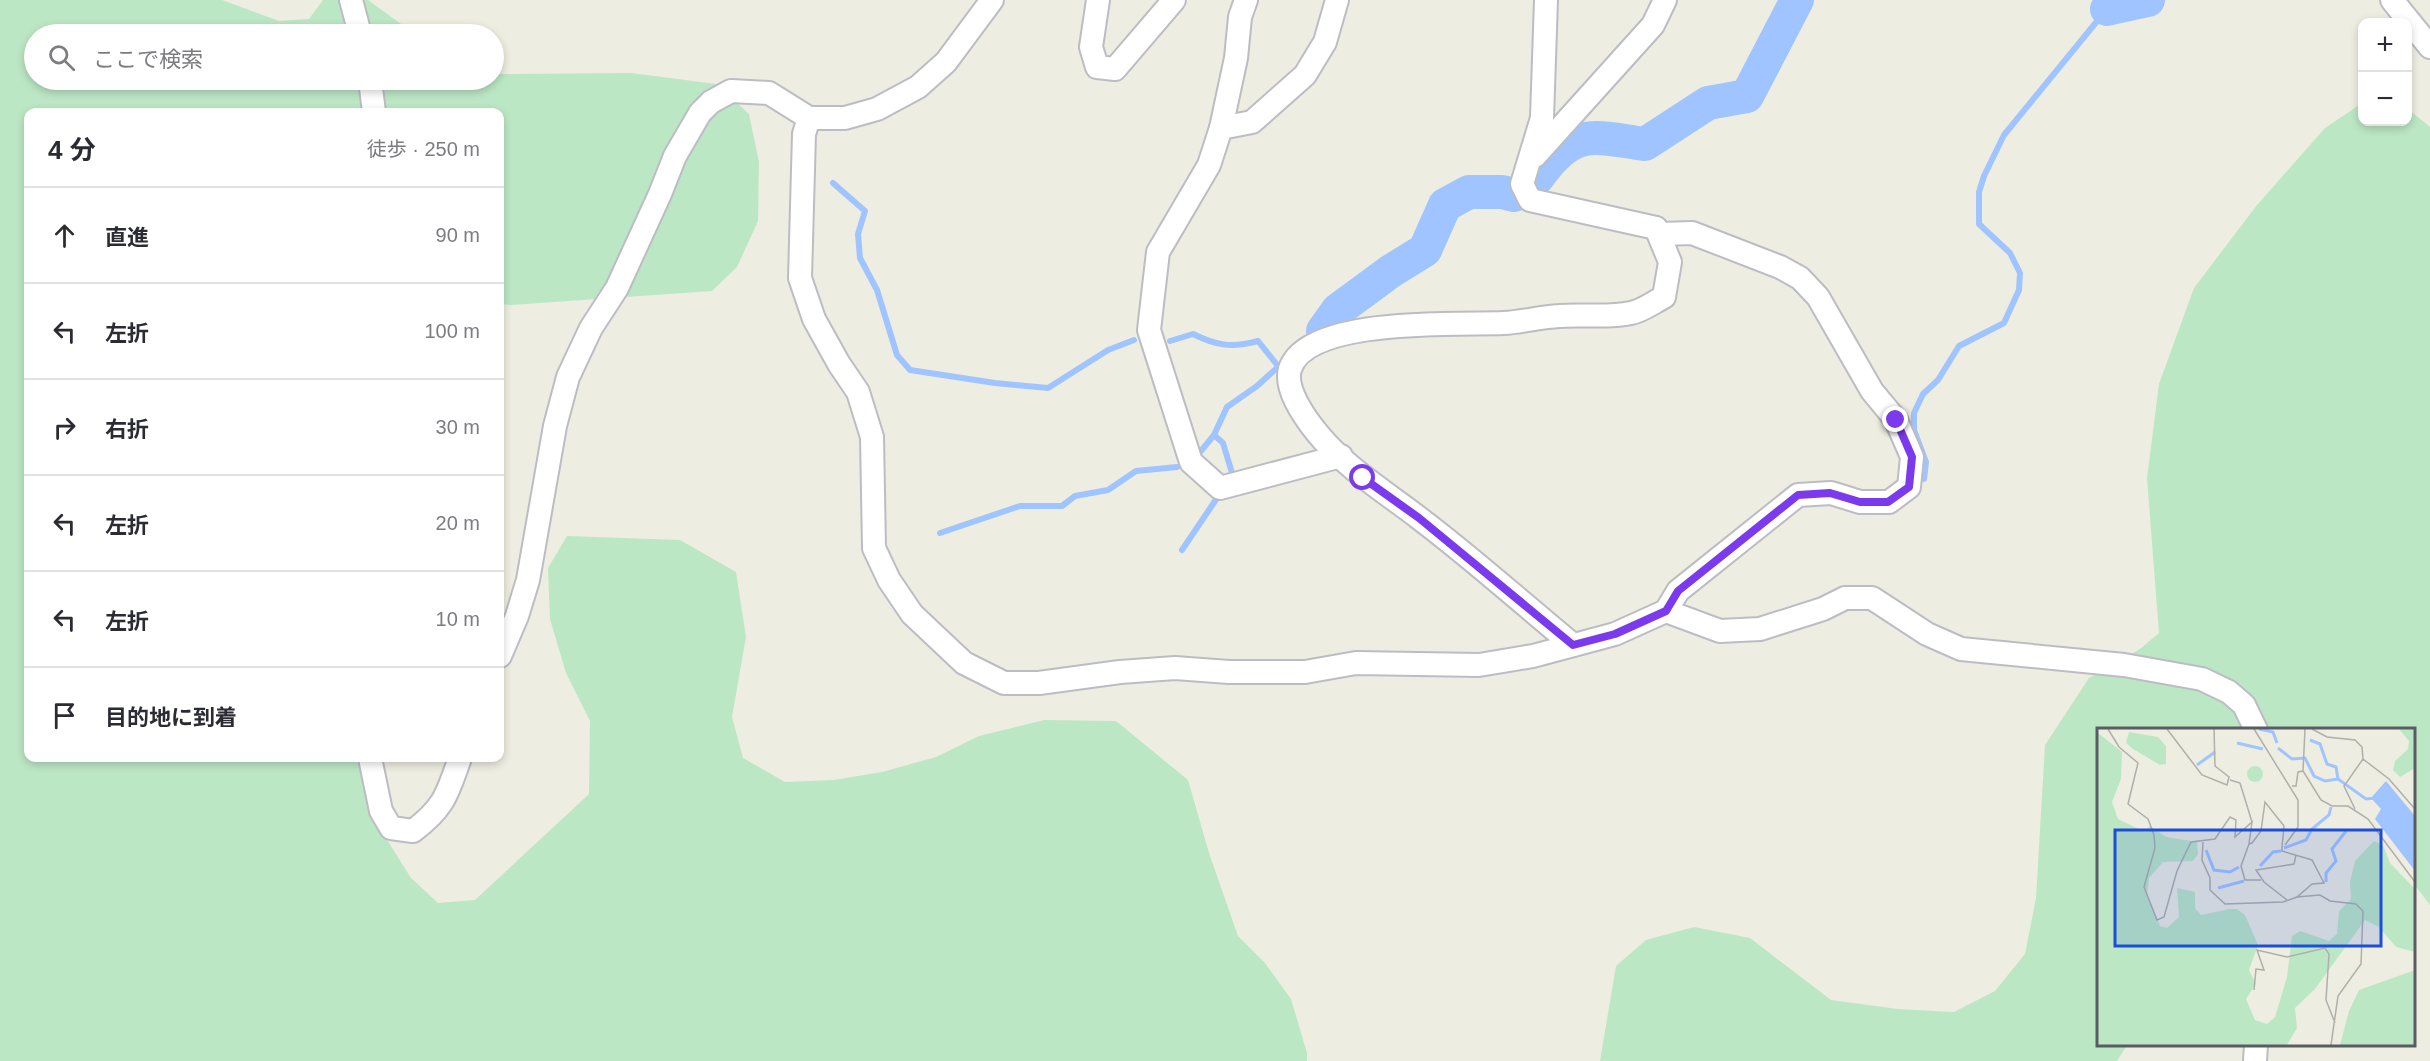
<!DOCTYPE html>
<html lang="ja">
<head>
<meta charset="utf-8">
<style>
	:root { --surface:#fff; --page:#f2f2f3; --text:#2b2b33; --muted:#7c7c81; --line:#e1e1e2 }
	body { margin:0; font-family:Arial,"Noto Sans JP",sans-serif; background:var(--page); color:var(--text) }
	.controls { position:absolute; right:18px; top:18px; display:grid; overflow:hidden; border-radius:12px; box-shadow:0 3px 9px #0003 }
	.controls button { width:54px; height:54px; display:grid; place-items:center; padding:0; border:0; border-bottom:2px solid var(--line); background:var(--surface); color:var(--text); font:30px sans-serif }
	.stop { position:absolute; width:18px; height:18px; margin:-14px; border:4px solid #7c3aed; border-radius:50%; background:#fff }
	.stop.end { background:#7c3aed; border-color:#fff; box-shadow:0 2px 6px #0008 }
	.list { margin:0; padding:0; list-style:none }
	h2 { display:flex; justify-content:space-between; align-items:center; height:78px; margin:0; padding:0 24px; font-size:26px }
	h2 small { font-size:20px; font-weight:400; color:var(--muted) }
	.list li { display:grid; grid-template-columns:39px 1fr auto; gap:18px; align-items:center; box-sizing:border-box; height:96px; padding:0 24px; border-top:2px solid var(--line) }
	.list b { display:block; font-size:22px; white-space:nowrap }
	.list em { font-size:20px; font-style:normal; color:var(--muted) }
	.icon { flex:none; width:33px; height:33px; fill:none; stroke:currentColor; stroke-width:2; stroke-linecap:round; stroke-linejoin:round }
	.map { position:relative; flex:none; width:2430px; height:1061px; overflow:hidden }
	.search { position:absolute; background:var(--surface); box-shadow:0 3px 9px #0003; left:24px; top:24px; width:480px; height:66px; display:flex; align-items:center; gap:15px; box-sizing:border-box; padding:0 21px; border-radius:33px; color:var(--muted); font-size:22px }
	.panel { position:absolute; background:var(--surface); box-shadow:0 3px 9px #0003; left:24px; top:108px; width:480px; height:654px; border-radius:12px }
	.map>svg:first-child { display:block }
	.green { fill:#bce7c4 }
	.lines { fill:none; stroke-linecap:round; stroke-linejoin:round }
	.stream { stroke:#a0c4ff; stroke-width:6 }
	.river { stroke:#a0c4ff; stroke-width:34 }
	.minor-casing { stroke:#bcbdc4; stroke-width:26 }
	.minor { stroke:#fff; stroke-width:22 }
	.route { stroke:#7c3aed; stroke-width:8 }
	.inset-river { fill:none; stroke:#a0c4ff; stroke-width:3 }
	.inset-road { fill:none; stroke:#afafab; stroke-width:1.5 }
	.view { fill:#1d4ed8; fill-opacity:0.15; stroke:#1d4ed8; stroke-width:3 }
	.inset-edge { fill:none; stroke:#5a5c63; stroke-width:3 }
</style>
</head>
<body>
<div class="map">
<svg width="2430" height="1061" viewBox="0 0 2430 1061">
	<rect width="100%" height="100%" fill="#eeede1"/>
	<!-- green -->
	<g class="green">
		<polygon points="0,0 222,0 279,21 309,19 323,0 368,0 415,34 34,34 34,80 494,80 494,74 631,73 716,84 749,114 759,162 758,221 737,267 712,291 511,305 500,304 500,112 28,112 28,758 356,758 379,827 411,878 438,903 475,900 589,794 590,721 566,673 550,619 548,568 567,536 680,540 736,572 746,637 732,717 743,758 785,782 834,780 882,772 936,757 979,736 1044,720 1116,721 1188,780 1209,853 1238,936 1265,963 1291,999 1307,1053 1307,1061 0,1061"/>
		<polygon points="2362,103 2362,122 2408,122 2408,109 2430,127 2430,905 2414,884 2414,730 2098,730 2098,1044 2127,1045 2117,1061 1600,1061 1616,966 1646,940 1694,927 1750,938 1831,1000 1898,1009 1954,1012 1995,991 2025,954 2036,898 2045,745 2089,678 2140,649 2159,633 2147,478 2159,384 2194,288 2257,205 2325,128"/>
	</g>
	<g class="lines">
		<!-- stream -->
		<g class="stream">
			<polyline points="833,183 865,211 858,234 860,258 877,290 897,355 910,370 995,383 1048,388 1108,350 1134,340"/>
			<path d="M 1170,341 L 1193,334 C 1217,346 1232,348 1258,341 L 1278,366"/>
			<polyline points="1214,435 1223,443 1232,473"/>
			<polyline points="1201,451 1214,435 1227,407 1257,386 1279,366"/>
			<polyline points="1924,479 1926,462 1914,430 1914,413 1923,394 1938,380 1959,346 2004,323 2019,290 2020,273 2010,253 1979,224 1979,192 1984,176 2004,135 2107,9"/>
			<polyline points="940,533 1020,506 1062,506 1075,496 1108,490 1136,471 1177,467"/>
			<polyline points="1182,550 1217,498"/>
		</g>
		<!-- river -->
		<g class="river">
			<polyline points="2107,9 2148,0"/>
			<path d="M 1538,177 C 1573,128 1591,136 1645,144 L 1708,103 L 1747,96 L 1797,0"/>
			<polyline points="1323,331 1338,310 1391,271 1425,250 1445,205 1469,192 1502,192 1514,195"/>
		</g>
		<!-- minor casing -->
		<g class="minor-casing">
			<g id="minor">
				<polyline points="351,0 360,34"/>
				<polyline points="1098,0 1091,47 1097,67 1115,69 1174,0"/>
				<polyline points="1246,0 1240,17 1236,58 1221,128 1252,122 1305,75 1325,42 1337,0"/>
				<polyline points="2392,0 2430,47"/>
				<polyline points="370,80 374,112"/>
				<polyline points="809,118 804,134 800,278 814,319 839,364 858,392 872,437 874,548 889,580 912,614 964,663 1004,683 1039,683 1120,672 1175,668 1229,672 1305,672 1356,663 1479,665 1533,656 1615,634 1666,611 1678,591 1798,495 1831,493 1860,502 1889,502 1909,487 1912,457 1896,420 1872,391 1818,297 1800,278 1780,267 1692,233 1660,234 1656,228 1530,200 1522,184 1542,118 1546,0"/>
				<polyline points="1221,128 1209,165 1158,252 1149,330 1191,462 1220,488 1341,456"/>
				<polyline points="1535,156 1653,25 1665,0"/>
				<polyline points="1666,611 1720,631 1760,629 1823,609 1845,598 1872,598 1927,634 1961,649 2124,665 2202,679 2229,692 2244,705 2256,730"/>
				<path d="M 1573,645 C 1522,603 1472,558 1419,518 C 1384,491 1346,468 1318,434 C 1305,418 1284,389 1290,369 C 1307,316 1460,325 1504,323 C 1523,322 1540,317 1559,316 C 1582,314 1608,318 1631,313 C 1642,311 1654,302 1664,297 L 1670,262 L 1656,228"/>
				<polyline points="500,656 517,616 528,580 555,426 568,377 591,328 617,288 660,194 675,156 700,113 711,102 731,91 769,93 809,118 845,118 877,109 918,87 946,62 992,0"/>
				<path d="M 370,758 L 381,811 L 391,828 L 413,831 C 445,807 447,794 460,758"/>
				<polyline points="2255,1061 2256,1044"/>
			</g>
		</g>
		<!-- minor -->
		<use href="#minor" class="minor"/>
	</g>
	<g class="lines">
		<!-- route -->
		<polyline class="route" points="1363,478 1419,518 1573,645 1615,634 1666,611 1678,591 1798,495 1830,493 1860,502 1888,502 1909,487 1912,457 1896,420"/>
	</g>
	<!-- overview -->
	<g transform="translate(2097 728)">
		<rect width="318" height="318" fill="#eeede1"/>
		<path d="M 302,1 L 318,1 L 318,40 L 303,49 L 296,42 L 298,33 L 311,21 L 312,13 ZM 0,4 L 25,24 L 24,51 L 15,74 L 21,91 L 48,104 L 53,98 L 69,109 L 100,114 L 101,126 L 96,133 L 66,134 L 52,150 L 50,168 L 63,198 L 70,200 L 82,189 L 80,160 L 98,164 L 98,180 L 104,187 L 132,181 L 140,181 L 148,187 L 161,217 L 152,242 L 159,256 L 149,271 L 158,292 L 170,296 L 178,289 L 190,249 L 195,208 L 203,203 L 232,213 L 240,206 L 242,183 L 254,171 L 253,154 L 258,133 L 277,113 L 286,117 L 293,135 L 318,161 L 318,224 L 299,219 L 282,199 L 268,192 L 218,261 L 198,280 L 200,300 L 190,317 L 0,317 ZM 32,4 L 61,9 L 69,18 L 69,36 L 63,37 L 36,21 L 29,15 ZM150 46a8 8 0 1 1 16 0a8 8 0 1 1-16 0ZM 318,242 L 318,317 L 243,317 L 252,283 L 262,262 Z" fill="#bce7c4"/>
		<path d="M 289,53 L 318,88 L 318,143 L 278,91 L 284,81 L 274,70 Z" fill="#a0c4ff"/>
		<path class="inset-river" d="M 162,1 L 176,4 L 180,15M 213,12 L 223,16 L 230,36 L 239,39 L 241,51 L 269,71 L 278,70M 140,15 L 166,21M 181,20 L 195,31 L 208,30 L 217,48 L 228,53 L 241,51M 100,37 L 118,24M 187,120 L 209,112 L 215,101 L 232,87 L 234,79M 109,122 L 117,142 L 133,144 L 142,139M 163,138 L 176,124 L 184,123M 229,154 L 229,145 L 239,133 L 235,121 L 249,103M 121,160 L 147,153"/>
		<path class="inset-road" d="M 11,1 L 22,19 L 41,35 L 31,76 L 51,91 L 57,107 L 58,120 L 47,159 L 60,192 L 67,189 L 80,143 L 94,114 L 118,111 L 133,89 L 139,92 L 138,109 L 155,94 L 152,116 L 155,115 L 164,103 L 168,74 L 187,98 L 185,119M 70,1 L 105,47 L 130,57 L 132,49 L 118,38 L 117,1M 157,1 L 201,72 L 201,99 L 188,117M 208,1 L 206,43 L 224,72 L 235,78 L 251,78 L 271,91 L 318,154M 215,1 L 230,9 L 258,12 L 265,19 L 266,31 L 247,58 L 258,81M 266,31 L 292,51 L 318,81M 133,52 L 143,55 L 155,94M 195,58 L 199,58 L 201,44 L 206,43M 106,114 L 105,132 L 113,150 L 113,162 L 128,176 L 186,174 L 200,169 L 215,156 L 227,155 L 215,132 L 185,123 L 185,119M 152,116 L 144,138 L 148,152 L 164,152M 200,169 L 223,167 L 233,173 L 259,176 L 266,183 L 264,236 L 241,268 L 234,317M 190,172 L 167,154 L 159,142 L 197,136 L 199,127M 157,262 L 159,241 L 167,242 L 160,222 L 190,229 L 228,220 L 232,226 L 229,272 L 238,295"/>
		<path class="view" d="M 18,102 L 284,102 L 284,218 L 18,218 Z"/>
		<rect width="318" height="318" class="inset-edge"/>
	</g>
</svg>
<div class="controls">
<button>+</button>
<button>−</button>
</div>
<div class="stop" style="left:1363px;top:478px"></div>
<div class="stop end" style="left:1896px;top:420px"></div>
<div class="search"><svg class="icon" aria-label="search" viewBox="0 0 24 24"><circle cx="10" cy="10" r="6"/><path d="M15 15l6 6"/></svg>ここで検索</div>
<section class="panel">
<h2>4 分<small>徒歩 · 250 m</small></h2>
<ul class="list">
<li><svg class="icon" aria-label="ahead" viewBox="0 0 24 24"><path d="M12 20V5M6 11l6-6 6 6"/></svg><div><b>直進</b></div><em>90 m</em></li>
<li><svg class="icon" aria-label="left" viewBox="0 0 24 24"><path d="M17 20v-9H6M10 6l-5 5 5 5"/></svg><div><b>左折</b></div><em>100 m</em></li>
<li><svg class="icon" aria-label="right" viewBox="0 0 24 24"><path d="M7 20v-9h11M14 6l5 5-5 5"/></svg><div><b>右折</b></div><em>30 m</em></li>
<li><svg class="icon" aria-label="left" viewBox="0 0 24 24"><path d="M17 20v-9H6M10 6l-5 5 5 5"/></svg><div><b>左折</b></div><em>20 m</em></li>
<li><svg class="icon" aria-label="left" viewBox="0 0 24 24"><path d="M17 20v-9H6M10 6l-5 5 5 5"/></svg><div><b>左折</b></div><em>10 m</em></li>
<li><svg class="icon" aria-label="arrive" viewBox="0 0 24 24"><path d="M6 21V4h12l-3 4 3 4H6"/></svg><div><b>目的地に到着</b></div></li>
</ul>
</section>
</div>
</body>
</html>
